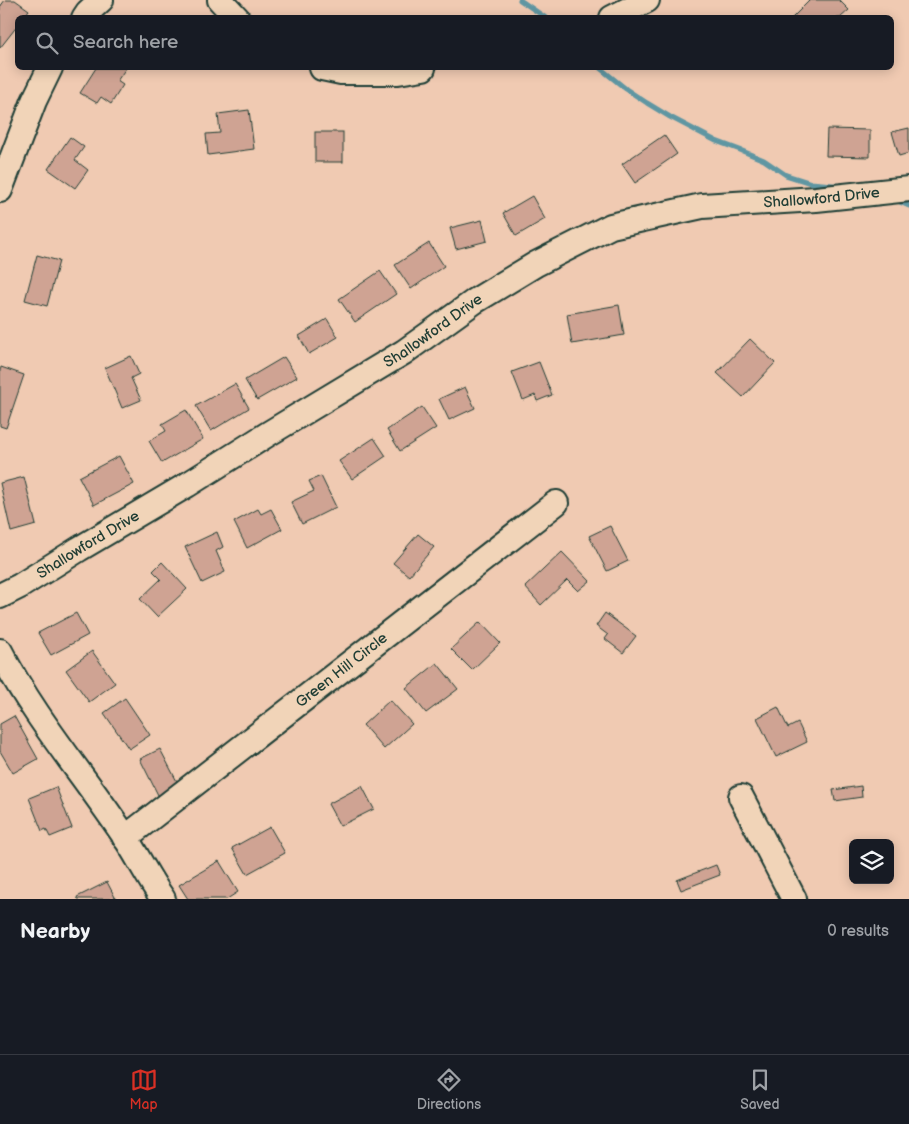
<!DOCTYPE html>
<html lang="en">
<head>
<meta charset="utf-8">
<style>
	:root { --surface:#171b24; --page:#242831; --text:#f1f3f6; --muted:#9ea1a6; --line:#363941; --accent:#d93025 }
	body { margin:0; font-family:"Balsamiq Sans",sans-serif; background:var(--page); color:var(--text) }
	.controls { position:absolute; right:15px; bottom:15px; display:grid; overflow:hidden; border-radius:8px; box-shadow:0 2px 12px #0003 }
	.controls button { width:45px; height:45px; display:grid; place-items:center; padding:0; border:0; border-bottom:1px solid var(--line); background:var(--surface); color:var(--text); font:25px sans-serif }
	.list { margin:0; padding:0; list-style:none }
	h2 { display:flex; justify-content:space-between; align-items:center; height:65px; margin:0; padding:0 20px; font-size:21px }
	h2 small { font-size:16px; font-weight:400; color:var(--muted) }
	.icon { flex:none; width:28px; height:28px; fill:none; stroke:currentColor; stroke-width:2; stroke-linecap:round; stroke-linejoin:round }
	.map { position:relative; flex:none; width:909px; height:899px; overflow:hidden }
	.search { position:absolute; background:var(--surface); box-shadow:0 2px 12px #0003; left:15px; right:15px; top:15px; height:55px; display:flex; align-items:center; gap:12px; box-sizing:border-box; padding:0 18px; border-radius:8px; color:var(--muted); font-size:19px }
	.sheet { height:155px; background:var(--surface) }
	nav { display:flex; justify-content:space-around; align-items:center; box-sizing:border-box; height:70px; border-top:1px solid var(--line); background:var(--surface); font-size:14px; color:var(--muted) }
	nav a { display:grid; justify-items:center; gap:2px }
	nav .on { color:var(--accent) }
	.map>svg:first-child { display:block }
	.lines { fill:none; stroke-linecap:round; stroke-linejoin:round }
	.stream { stroke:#5f96a2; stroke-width:5 }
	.building { fill:#cfa393; stroke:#1f3d34 }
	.minor-casing { stroke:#1f3d34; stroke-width:28 }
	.minor { stroke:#f1d4b8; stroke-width:24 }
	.labels { text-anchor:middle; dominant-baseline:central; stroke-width:4; stroke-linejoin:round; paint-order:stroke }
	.street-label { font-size:15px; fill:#1f3d34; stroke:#f1d4b8 }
</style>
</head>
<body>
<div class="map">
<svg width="909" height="899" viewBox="0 0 909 899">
	<rect width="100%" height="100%" fill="#f0cab2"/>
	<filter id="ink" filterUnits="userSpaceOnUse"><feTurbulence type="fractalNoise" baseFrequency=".02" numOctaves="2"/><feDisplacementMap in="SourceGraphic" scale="10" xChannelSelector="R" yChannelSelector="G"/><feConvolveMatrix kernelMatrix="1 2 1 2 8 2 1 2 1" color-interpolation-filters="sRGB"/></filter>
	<g filter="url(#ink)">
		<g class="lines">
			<!-- stream -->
			<g class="stream">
				<polyline points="520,0 546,18"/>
				<polyline points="600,68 626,89 647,103 670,117 716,141 740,150 764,160 786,175 811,183 844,186"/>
				<polyline points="893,199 909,206"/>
			</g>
		</g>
		<!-- building -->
		<g class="building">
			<polygon points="5,0 15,0 29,10 23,18 18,18 18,25 0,48 0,7"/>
			<polygon points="810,0 839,0 849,10 840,18 792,18"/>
			<polygon points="96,68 126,68 117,81 123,85 111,104 101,97 97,103 80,93"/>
			<polygon points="249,110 254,149 208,155 206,134 220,133 218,114"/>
			<polygon points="909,128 909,153 899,156 892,132"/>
			<polygon points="827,129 870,130 870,157 826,156"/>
			<rect x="315" y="132" width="28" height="30"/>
			<polygon points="664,135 677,154 635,183 622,164"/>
			<polygon points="70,137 84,147 75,160 88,170 75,188 48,169"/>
			<polygon points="532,196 545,219 516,236 503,213"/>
			<polygon points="482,220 487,241 456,249 450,228"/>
			<polygon points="429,243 444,266 411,289 395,265"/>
			<polygon points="37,255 59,261 47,306 25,300"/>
			<polygon points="380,271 396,294 355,322 339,299"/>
			<polygon points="619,305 624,335 572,344 567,314"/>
			<polygon points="327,319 338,337 309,354 299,336"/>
			<polygon points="750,339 775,363 743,397 717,373"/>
			<polygon points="131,356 139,374 131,378 141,400 122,408 105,368"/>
			<polygon points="284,357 297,377 257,400 245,380"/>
			<polygon points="539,362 552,395 537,401 535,395 523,400 512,372"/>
			<polygon points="1,367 24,375 6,428 0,426 0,371"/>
			<polygon points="235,384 249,408 211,431 196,406"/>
			<polygon points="465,387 475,408 449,420 439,399"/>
			<polygon points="422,407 436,428 400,451 387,430"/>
			<polygon points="186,410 203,439 162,463 149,441 166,431 162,424"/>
			<polygon points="374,438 386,456 352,479 339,461"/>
			<polygon points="119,456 134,484 94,505 79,477"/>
			<polygon points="321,476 336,507 302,524 291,502 314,491 309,481"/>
			<polygon points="24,477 36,525 11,532 0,483"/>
			<polygon points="258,509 261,514 271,509 282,529 247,548 234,522"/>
			<polygon points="610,526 628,561 607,571 589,536"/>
			<polygon points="217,532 223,547 216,551 225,572 202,583 185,547"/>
			<polygon points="418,534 434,547 409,576 393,563"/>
			<polygon points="562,552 590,581 578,591 567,580 541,605 525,587"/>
			<polygon points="162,562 187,589 157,617 140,599 161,579 153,571"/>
			<polygon points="76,613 88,635 51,655 38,633"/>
			<polygon points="605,613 636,636 623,653 605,639 608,635 596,626"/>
			<polygon points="480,622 500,643 472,670 451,649"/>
			<polygon points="92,651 115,683 89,702 66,670"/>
			<polygon points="437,663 458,689 426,713 406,688"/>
			<polygon points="125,698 150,735 129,749 104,713"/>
			<polygon points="390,700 412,724 384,749 363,725"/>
			<polygon points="778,707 788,728 798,723 807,742 776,757 757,718"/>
			<polygon points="14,716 38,759 13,773 0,751 0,724"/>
			<polygon points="160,749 181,789 160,799 140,759"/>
			<polygon points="362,786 374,809 340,826 328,804"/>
			<polygon points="861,786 862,797 835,801 833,790"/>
			<polygon points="56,787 72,828 50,837 46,829 42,831 29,798"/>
			<polygon points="270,827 285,853 247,874 232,848"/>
			<polygon points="219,861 238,892 227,899 188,899 179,885"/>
			<polygon points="716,865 720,875 681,890 677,880"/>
			<polygon points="107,882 116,899 78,899 77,897"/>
		</g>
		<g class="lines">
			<!-- minor casing -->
			<g class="minor-casing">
				<g id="minor">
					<polyline points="220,0 237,18"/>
					<polyline points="84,18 88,12 101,0"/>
					<polyline points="612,18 647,0"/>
					<polyline points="322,68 341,72 398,72 423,68"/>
					<polyline points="0,190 34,101 50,68"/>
					<path id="s1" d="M 0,596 L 20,586 L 79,549 L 187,485 L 268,434 L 404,352 L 475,301 L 536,264 L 611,226 L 702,206 L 816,199 L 909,189"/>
					<path d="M 0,651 C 34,718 84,775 125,837 C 138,857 149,879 163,899"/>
					<polyline points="741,797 794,899"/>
					<path id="s2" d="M 125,838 L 556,503"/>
				</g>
			</g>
			<!-- minor -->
			<use href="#minor" class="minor"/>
		</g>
	</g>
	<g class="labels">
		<!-- street labels -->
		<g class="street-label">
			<text stroke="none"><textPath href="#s1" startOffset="928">Shallowford Drive</textPath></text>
			<text stroke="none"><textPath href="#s1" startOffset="508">Shallowford Drive</textPath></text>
			<text stroke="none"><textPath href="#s1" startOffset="102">Shallowford Drive</textPath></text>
			<text stroke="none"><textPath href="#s2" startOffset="274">Green Hill Circle</textPath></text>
		</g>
	</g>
</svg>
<div class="controls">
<button><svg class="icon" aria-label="layers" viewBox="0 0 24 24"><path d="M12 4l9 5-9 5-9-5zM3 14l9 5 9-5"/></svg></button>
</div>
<div class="search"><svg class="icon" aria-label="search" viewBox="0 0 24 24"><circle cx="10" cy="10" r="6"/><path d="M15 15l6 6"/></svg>Search here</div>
</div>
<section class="sheet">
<h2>Nearby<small>0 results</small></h2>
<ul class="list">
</ul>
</section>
<nav>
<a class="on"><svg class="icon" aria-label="map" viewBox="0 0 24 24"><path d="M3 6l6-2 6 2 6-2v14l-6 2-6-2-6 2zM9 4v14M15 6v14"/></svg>Map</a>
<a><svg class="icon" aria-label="directions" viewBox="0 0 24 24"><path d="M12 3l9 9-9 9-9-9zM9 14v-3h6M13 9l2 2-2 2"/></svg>Directions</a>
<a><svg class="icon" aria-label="saved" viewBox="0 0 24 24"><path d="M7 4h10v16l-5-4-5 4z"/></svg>Saved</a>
</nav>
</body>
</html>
